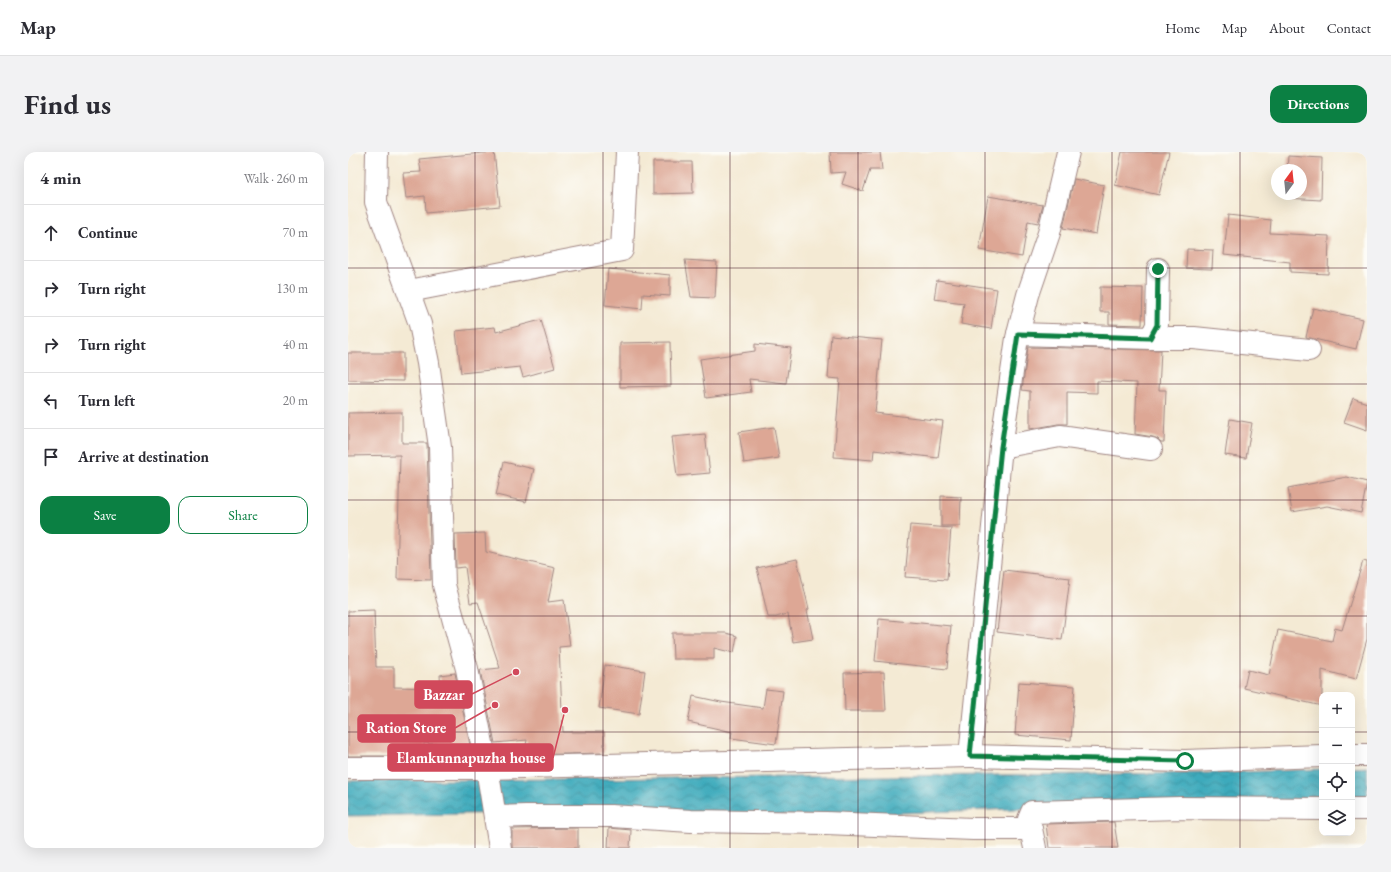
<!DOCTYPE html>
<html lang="en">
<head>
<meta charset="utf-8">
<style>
	:root { --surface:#fff; --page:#f2f2f3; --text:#2b2b33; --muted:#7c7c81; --line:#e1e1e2; --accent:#0b8043 }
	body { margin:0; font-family:"EB Garamond",serif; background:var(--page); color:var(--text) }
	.controls { position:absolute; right:12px; bottom:12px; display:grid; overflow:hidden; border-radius:8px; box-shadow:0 4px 16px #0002 }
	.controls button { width:36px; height:36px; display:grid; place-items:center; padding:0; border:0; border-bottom:1px solid var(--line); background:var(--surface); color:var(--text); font:20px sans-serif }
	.compass { position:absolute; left:923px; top:12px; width:36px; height:36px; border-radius:50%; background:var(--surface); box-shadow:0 4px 16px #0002; rotate:15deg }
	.stop { position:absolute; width:12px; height:12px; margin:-9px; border:3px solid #0b8043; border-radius:50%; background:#fff }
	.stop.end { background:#0b8043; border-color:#fff; box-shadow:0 1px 4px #0008 }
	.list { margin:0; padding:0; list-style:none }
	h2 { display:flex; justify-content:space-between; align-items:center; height:52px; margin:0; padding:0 16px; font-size:17px }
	h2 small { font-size:13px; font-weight:400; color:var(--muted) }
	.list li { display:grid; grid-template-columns:26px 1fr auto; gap:12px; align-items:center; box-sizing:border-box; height:56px; padding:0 16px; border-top:1px solid var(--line) }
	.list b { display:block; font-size:15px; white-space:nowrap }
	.list em { font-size:13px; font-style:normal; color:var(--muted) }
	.actions { display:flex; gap:8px; padding:12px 16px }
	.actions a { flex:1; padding:9px 0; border:1px solid var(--accent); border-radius:12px; text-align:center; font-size:14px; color:var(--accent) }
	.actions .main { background:var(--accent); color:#fff }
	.icon { flex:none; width:22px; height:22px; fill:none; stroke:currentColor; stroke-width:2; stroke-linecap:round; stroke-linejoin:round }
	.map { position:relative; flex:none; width:1019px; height:696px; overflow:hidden; border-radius:12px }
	header { display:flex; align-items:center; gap:24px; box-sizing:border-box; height:56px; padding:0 20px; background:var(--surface); border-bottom:1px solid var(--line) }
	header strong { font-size:19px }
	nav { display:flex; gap:22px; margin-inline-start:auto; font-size:14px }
	.intro { display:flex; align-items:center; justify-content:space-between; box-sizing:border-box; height:96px; padding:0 24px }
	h1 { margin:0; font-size:28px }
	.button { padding:10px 18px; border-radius:12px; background:var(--accent); color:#fff; font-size:14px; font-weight:700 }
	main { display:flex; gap:24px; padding:0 24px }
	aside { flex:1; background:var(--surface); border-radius:12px; box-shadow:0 4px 16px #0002 }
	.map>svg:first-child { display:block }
	.water { fill:url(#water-waves); stroke:#446474 }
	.building { fill:#dda795 }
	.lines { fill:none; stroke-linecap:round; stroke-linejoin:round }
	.minor-casing { stroke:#9f8480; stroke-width:24 }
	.minor { stroke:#fff; stroke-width:22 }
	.route { stroke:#0b8043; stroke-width:5 }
	.grid { fill:none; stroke:#4a1f2b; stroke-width:1; stroke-opacity:0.55 }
	.leader { fill:none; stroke:#d1495b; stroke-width:1.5 }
	.callout-dot { fill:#d1495b; stroke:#fdfcf7; stroke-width:1.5 }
	.callout { fill:#d1495b; stroke:#d1495b; stroke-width:1.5 }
	.callout-label { font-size:15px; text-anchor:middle; font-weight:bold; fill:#fff }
</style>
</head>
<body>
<header>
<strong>Map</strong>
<nav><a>Home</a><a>Map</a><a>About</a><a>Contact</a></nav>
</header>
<div class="intro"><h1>Find us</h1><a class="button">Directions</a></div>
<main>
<aside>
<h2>4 min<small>Walk · 260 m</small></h2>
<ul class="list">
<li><svg class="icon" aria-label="ahead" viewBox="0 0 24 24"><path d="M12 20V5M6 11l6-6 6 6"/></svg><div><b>Continue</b></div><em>70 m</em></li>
<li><svg class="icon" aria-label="right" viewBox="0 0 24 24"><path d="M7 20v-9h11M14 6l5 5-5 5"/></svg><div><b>Turn right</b></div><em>130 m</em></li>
<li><svg class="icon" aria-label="right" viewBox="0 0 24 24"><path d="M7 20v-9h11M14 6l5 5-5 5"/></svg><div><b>Turn right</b></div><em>40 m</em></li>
<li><svg class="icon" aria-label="left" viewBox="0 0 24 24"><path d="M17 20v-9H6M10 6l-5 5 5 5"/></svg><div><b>Turn left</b></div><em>20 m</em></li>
<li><svg class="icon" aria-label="arrive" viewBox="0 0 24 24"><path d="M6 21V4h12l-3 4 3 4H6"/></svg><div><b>Arrive at destination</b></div></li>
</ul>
<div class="actions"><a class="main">Save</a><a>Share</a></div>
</aside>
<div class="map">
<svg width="1019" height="696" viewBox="0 0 1019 696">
	<defs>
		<pattern id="water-waves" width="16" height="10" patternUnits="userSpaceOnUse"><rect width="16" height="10" fill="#3daabc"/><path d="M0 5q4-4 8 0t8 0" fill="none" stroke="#358a99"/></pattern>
	</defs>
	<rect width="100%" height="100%" fill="#fdfcf7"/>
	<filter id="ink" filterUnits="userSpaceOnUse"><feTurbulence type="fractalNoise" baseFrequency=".025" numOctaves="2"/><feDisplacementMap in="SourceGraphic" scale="8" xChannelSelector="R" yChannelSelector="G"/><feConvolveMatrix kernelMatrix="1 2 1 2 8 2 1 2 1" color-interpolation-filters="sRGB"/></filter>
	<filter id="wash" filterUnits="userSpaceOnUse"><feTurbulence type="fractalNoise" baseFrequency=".012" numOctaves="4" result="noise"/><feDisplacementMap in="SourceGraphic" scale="16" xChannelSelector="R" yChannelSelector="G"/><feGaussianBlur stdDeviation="0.9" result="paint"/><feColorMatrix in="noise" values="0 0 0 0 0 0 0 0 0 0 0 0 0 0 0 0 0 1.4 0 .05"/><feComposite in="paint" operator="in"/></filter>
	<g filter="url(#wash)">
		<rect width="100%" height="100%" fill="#f4ead4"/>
		<!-- water -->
		<g class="water">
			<polygon points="1019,615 1019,649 1004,650 1004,616"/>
			<polygon points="974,617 974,650 876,650 462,664 228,660 0,664 0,629 866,621"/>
		</g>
		<g id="blocks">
			<!-- building -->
			<g class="building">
				<polygon points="146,0 152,54 78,61 77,44 58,46 55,21 73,20 71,7"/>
				<polygon points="482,0 532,0 534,18 522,18 515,39 494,32 498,20 483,21"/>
				<polygon points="774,0 821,0 811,43 767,33"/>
				<polygon points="940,4 974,6 973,48 938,46 938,42 953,42 953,18 939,18"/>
				<polygon points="305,10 344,10 345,41 305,42"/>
				<polygon points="726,27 756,33 748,82 715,76"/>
				<polygon points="640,44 695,53 690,71 680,69 674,105 631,98"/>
				<polygon points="880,63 923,68 922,81 981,84 980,122 942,120 942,110 876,103"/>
				<polygon points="839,97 865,98 864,117 838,116"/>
				<polygon points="337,108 369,110 367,146 343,145"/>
				<polygon points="260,117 322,123 322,144 295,142 294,157 257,153"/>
				<polygon points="589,128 649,137 643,177 613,172 616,151 586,147"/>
				<polygon points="752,135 795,136 794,173 761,172 761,160 752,160"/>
				<polygon points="965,156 1015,167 1008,197 958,185"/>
				<polygon points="193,168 207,216 175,225 172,215 113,221 108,179 147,175 148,180"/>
				<polygon points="483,183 534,188 527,261 595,269 590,306 526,298 525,308 486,305 492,227 480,226"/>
				<polygon points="322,190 323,234 272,235 272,191"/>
				<polygon points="407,192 443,196 438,231 401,227 403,240 358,246 352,207 407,199"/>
				<polygon points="680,195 813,198 811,238 818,238 816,290 813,290 810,287 805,285 787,282 789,231 749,229 749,241 719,240 719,272 710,272 682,277 682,239 674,238"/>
				<polygon points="0,201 55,201 55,229 0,228"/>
				<polygon points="1005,246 1019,251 1019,278 996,270"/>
				<polygon points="54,260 54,291 79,291 83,428 49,427 52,303 0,304 0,261"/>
				<polygon points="882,267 904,271 898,306 877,303"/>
				<polygon points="426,275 431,306 396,311 391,280"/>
				<polygon points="357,282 362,321 329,324 324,285"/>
				<polygon points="156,310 186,317 178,350 148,343"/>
				<polygon points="999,325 1019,330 1013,361 979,354 944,360 940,336"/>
				<polygon points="593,344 613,345 612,374 593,374"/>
				<polygon points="562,373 603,376 599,428 557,425"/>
				<polygon points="137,381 138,400 207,416 200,450 216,448 222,494 211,495 215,580 256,580 256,601 176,603 179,588 147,591 132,518 152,516 130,450 122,451 117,415 108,416 107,382"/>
				<polygon points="449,407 461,457 459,458 465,487 445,490 440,462 428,465 420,465 409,416"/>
				<polygon points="1015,409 1019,410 1019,487 1008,527 974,518 974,554 896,536 900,518 921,523 930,478 984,489 987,476 994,478"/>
				<polygon points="656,418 722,426 714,488 649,480"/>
				<polygon points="26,458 28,515 46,515 46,535 93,536 92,523 107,521 122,593 108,594 76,591 76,604 0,604 0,459"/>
				<polygon points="531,467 603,474 599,517 527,509"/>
				<polygon points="324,481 378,481 389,484 386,501 366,496 366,507 325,507"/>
				<polygon points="257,513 297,519 291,562 251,556"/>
				<polygon points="536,520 538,559 497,559 496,521"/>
				<polygon points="671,530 727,534 723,588 667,583"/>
				<polygon points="418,537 435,539 428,592 383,586 384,580 340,570 345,544 373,550 415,556"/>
				<polygon points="766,670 770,696 701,696 698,672"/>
				<polygon points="230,676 230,696 164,696 164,677"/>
				<polygon points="261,676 283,678 282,696 260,696"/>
			</g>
		</g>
	</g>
	<g filter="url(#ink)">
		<use href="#blocks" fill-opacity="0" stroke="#9f8480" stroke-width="1"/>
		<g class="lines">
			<!-- minor casing -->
			<g class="minor-casing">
				<g id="minor">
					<polyline points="29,0 28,50 72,172 80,211 92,295 96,433 119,517 139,616 152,696"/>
					<polyline points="61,139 274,98 279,0"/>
					<polyline points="670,182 803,186 809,173 810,117"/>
					<polyline points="803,186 846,186 961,198"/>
					<polyline points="653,295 712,284 803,297"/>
					<polyline points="1004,603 1019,603"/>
					<polyline points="622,604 837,609 974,604"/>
					<polyline points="0,616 139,616 622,604 653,295 669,186 680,143 701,81 720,0"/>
					<polyline points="1004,657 1019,657"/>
					<polyline points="152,683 150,665 178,664 263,664 343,669 478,671 625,677 683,677"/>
					<polyline points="687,696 681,667 684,660 832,656 974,657"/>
				</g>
			</g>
			<!-- minor -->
			<use href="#minor" class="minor"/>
		</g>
	</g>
	<g class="lines" filter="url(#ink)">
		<!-- route -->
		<polyline class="route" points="810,117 809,173 802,186 670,182 653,295 622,604 837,609"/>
	</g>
	<!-- grid -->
	<path class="grid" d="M 127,0 L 127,696M 255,0 L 255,696M 382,0 L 382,696M 510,0 L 510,696M 637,0 L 637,696M 764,0 L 764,696M 892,0 L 892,696M 0,116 L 1019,116M 0,232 L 1019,232M 0,348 L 1019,348M 0,464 L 1019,464M 0,580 L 974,580M 1004,580 L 1019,580"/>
	<!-- callouts -->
	<path class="leader" d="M168 520L124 542M147 553L107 576M217 558L205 606"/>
	<g class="callout-dot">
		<circle cx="168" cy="520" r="4"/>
		<circle cx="147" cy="553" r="4"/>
		<circle cx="217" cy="558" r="4"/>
	</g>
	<g class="callout">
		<rect x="67" y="529" width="57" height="27" rx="4"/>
		<rect x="10" y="563" width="97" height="27" rx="4"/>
		<rect x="40" y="592" width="165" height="27" rx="4"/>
	</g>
	<g class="callout-label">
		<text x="96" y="548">Bazzar</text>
		<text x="58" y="581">Ration Store</text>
		<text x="123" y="611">Elamkunnapuzha house</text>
	</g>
</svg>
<div class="controls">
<button>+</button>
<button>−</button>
<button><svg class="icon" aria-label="locate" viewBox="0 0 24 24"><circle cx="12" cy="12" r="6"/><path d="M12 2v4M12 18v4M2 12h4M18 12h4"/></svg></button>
<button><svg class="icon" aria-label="layers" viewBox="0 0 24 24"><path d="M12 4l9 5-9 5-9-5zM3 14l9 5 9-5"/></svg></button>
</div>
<svg class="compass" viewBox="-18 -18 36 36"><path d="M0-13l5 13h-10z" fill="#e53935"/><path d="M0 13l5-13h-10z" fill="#7c7c81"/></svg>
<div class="stop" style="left:837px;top:609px"></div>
<div class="stop end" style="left:810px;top:117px"></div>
</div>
</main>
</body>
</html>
